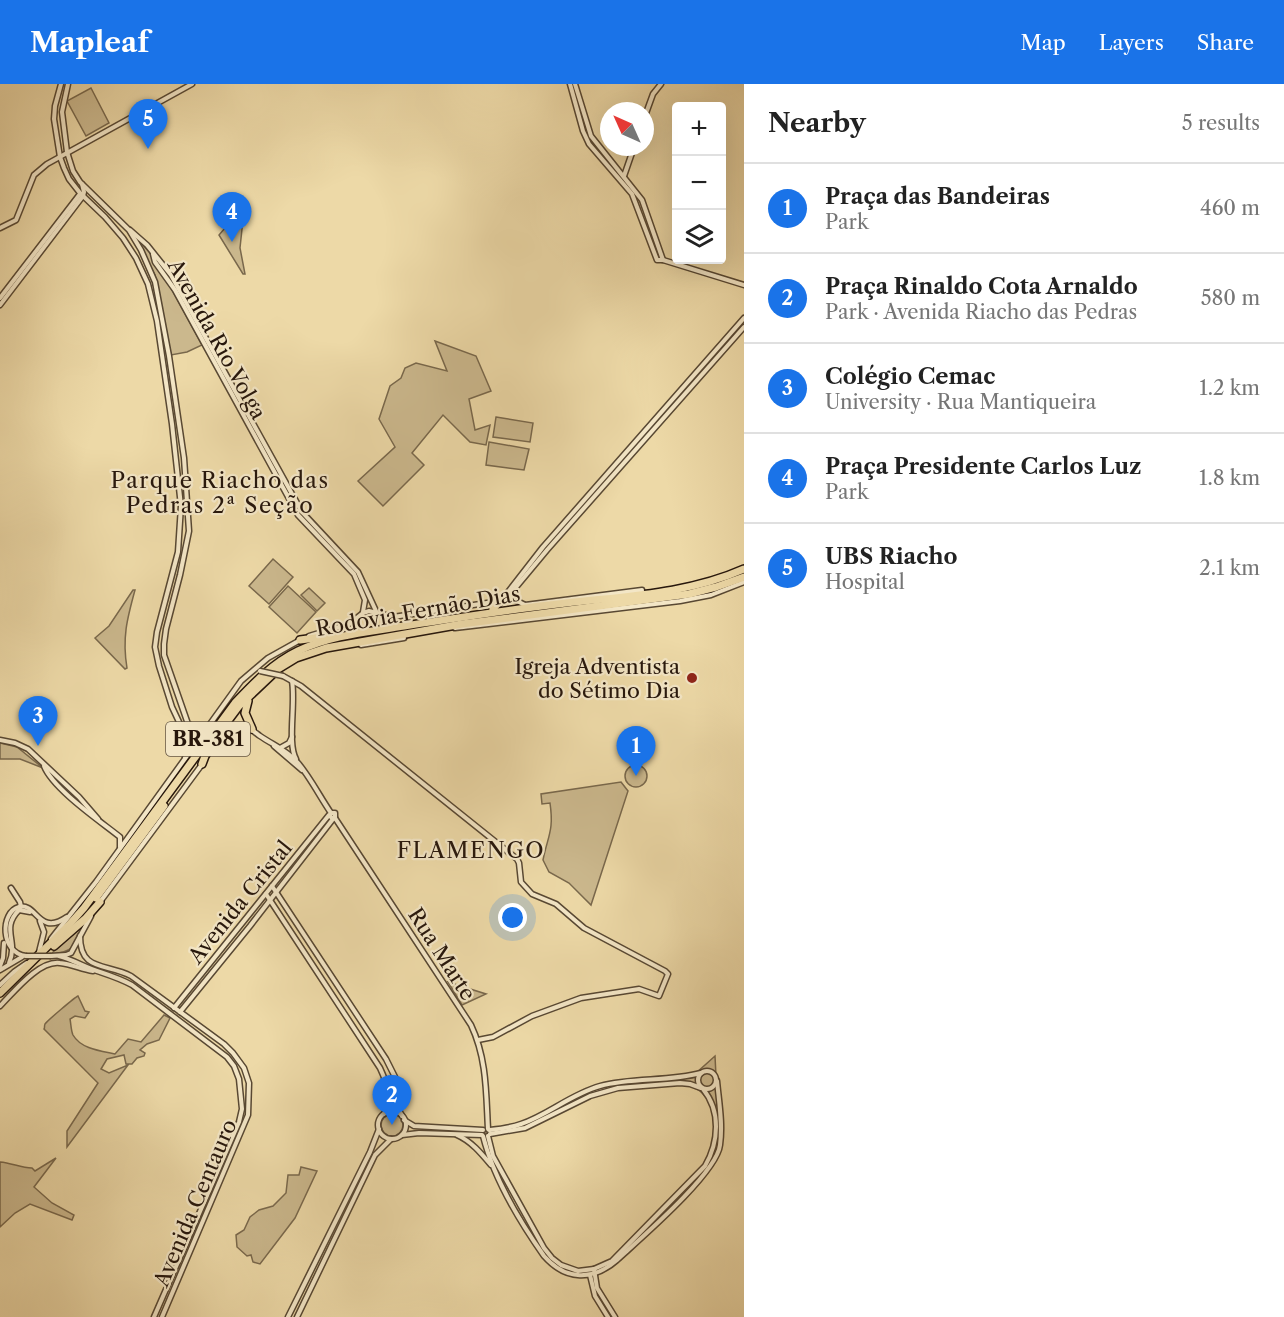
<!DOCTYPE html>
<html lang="en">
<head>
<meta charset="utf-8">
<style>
	:root { --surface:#fff; --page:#f2f2f2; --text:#222; --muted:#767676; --line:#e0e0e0; --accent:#1a73e8 }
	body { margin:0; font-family:"Libre Caslon Text",serif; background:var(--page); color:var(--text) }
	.controls { position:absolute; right:18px; top:18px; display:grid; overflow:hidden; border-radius:6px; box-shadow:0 6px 24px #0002 }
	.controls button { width:54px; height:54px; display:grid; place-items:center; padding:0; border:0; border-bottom:2px solid var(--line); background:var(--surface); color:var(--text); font:30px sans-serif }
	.compass { position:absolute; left:600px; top:18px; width:54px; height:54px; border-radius:50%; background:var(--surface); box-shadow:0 6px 24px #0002; rotate:315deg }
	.you { position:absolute; left:513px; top:834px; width:21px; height:21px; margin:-15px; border:4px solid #fff; border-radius:50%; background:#1a73e8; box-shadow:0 0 0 9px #1a73e833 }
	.badge { display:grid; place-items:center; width:39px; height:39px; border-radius:50%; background:var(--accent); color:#fff; font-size:20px; font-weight:700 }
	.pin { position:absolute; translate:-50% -50px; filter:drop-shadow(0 2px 3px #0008) }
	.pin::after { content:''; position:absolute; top:32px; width:21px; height:18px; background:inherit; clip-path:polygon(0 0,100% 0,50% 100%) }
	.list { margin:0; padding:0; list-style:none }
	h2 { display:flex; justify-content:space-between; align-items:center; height:78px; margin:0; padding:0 24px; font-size:26px }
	h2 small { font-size:20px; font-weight:400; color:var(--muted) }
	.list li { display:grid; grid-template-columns:39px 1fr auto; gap:18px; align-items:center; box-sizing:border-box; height:90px; padding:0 24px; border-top:2px solid var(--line) }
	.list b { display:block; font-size:22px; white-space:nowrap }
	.list p { margin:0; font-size:20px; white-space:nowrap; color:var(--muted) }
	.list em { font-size:20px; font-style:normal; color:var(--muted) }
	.icon { flex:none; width:33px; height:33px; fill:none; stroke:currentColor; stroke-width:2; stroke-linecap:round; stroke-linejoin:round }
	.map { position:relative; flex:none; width:744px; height:1233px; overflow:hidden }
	header { display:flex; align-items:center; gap:36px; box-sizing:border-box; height:84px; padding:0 30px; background:var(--accent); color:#fff }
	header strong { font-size:28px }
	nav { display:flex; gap:33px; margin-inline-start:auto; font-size:21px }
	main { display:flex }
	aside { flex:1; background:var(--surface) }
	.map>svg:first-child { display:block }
	.green { fill:#cbb88d; stroke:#79684c; stroke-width:1.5 }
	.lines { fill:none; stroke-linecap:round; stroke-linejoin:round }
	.minor-casing { stroke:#584833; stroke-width:7 }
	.highway-casing { stroke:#27170c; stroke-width:10 }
	.minor { stroke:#f3e6c6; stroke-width:4 }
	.highway { stroke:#edd9a7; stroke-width:7 }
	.minor-bridge-casing { stroke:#584833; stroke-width:7; stroke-linecap:butt }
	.minor-bridge { stroke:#f3e6c6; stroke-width:4 }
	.poi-dot { fill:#8f2418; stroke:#f3e6c6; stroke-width:2 }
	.labels { text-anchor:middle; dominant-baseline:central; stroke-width:4.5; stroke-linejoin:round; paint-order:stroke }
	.shield { fill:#f3e6c6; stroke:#645544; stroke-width:1.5 }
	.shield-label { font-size:20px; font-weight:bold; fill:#27170c }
	.street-label { font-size:21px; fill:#27170c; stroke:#f3e6c6 }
	.poi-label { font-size:21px; fill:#27170c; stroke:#f3e6c6; text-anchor:end }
	.neighbourhood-label { font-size:22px; letter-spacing:1.5px; fill:#27170c; stroke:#f3e6c6 }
</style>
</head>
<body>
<header>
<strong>Mapleaf</strong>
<nav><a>Map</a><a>Layers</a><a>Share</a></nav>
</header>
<main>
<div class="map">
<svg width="744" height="1233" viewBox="0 0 744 1233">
	<rect width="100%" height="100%" fill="#edd9a7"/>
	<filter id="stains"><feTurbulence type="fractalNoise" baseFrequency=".00333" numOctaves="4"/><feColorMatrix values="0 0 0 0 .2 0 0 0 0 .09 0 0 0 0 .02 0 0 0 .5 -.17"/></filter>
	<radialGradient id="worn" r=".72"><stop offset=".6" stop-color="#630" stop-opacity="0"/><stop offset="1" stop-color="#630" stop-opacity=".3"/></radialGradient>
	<!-- green -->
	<g class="green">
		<polygon points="91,4 109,39 86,52 67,17"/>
		<polygon points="242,124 244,126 240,164 245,190 243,190 219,151"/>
		<polygon points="133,150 151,170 153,179 166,195 202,261 187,268 171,271 155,191"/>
		<polygon points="435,257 476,272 491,307 469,315 475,346 490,341 486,361 470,358 443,331 412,369 424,381 383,422 358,397 395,363 379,335 390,302 401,294 405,284 416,279 447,287"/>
		<polygon points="496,333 533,339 530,358 493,353"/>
		<polygon points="489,358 529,365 524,386 486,381"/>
		<polygon points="273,475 293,493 269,520 249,502"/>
		<polygon points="288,502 316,528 297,549 269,523"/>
		<polygon points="309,504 325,519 317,527 301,511"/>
		<path d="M 133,506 L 135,506 C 127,535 122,554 127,584 L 125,585 L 95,554 L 109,542 Z"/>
		<polygon points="0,659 17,663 43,684 20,675 0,675"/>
		<circle cx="636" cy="692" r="11"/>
		<path d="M 621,698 L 628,707 L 591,821 L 569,799 L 549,788 L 543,776 C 548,751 554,747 550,719 L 542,720 L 541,710 Z"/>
		<path d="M 85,838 C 75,859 77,868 51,870 Z"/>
		<polygon points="448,898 486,910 462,921"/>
		<path d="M 78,912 L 85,927 L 89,928 L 85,934 L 75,932 L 70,935 C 71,940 71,947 73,951 C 81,965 101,967 115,970 L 128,955 L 141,958 L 164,931 L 170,934 L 159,956 L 147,960 L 140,966 L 145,969 L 144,972 L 137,974 L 132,980 L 126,980 L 124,971 L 107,975 L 101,985 L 109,989 L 128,981 L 67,1063 L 67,1047 L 98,999 L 44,945 C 45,944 44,942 45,940 C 48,936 74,914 78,912 Z"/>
		<path d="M 715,972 L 718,1032 C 701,1002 698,1003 666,997 L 696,989 Z"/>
		<circle cx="392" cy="1041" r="11"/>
		<path d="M 56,1074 L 34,1103 L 52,1119 L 74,1131 L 72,1136 L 30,1120 L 15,1129 L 0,1143 L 0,1078 C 12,1079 21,1084 32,1084 L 35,1087 Z"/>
		<polygon points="301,1083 317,1087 295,1134 260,1180 253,1178 251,1171 247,1172 237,1163 236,1151 244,1146 250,1133 259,1126 273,1122 286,1109 288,1091 299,1091"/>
	</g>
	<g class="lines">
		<!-- minor casing -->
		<g class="minor-casing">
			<g id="minor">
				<polyline points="61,0 55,22 54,35 60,73 64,84 69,95 80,109 105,133 123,154 136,174 148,200 157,237 172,340 181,422 178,468 157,548 155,563 159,582 172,623 187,655 188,664 185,674"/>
				<polyline points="68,0 62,28 67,68 73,87 80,98 129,146 141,166 155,198 169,272 184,374 189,447 180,491 166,545 164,560 164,571 188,640 196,644 211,641"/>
				<polyline points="570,0 583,47 589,60 632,110 657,176 663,176 744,201"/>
				<polyline points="575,0 591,52 642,116 663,176"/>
				<polyline points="645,32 653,10 661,0"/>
				<polyline points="624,92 634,63"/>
				<polyline points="0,144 16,136 34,91 47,80 192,0"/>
				<polyline points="130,146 147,161 171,191 302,428 358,488 376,527"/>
				<polyline points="153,170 155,178 175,206 298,431 354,490 365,516 363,528"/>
				<polyline points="0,214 80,110"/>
				<polyline points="0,221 83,112 84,108 82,100"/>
				<polyline points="513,515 512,508 547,466 744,243"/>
				<polyline points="501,517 543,463 744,234"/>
				<polyline points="455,544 680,517 711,511 744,498"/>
				<polyline points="309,552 349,540 363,529 369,527 393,533 513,515 525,521 642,506"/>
				<polyline points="361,561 404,554"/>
				<polyline points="283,592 301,602 517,775 519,779 521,798 532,810 556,820 584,844 665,887 668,890 659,912 639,905 581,914 532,932 493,953 478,956"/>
				<path d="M 292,597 C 296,619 287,659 296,675"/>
				<polyline points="0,656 15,659 28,665 79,713 98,735"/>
				<polyline points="274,662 302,686"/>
				<polyline points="280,664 289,659 292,653"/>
				<path d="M 211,668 C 217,660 225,645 236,642 C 246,640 253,647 260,652 C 273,661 287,666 298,679 C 310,693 320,713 331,729 L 335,729 L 335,733 L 333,735 L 330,732 L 331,729"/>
				<path d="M 44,682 C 53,705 100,737 120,753 L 120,763"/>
				<path d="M 335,734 L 471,941 C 487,975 486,1009 488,1045"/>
				<polyline points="272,802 386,975 395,993 397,1022 402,1032"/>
				<polyline points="11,804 20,818 21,823"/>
				<path d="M 266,810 L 380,984 C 387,999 393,1015 384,1030"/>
				<polyline points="100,818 203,679"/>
				<path d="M 80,852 C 80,888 106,879 131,892 L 224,960 L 233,969 L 244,984 L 249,999 L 248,1031 L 162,1233"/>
				<polyline points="51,855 96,798 241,597 268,574 302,555"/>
				<polyline points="39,868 44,848 40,837"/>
				<path d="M 26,872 C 0,869 0,828 19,823 C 37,818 38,853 67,833"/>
				<polyline points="51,872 66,871 71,869 91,832"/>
				<path d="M 59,872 C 74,876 86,884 100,888 C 112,892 121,895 132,901 L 227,973 L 234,982 L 239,995 L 242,1025 L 239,1038 L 154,1233"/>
				<path d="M 9,879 C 19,857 0,845 19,826 L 30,828"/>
				<polyline points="0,882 3,874 4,859"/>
				<polyline points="0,886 22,873"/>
				<polyline points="0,901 14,888 27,879"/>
				<path d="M 0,922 C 14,908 39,876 60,879 C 71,880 81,885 93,887"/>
				<polyline points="174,924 329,731"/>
				<polyline points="180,928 250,842 333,735"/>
				<circle cx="707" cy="996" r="9"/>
				<circle cx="392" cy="1041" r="14"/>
				<polyline points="404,1036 414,1042 483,1046"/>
				<path d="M 489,1046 C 499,1045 510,1044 521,1040 C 548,1031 571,1010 600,1002 C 633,993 668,998 701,989"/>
				<polyline points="490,1050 525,1044 590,1012 618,1004 680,999 690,1000 701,1004"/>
				<polyline points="402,1051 419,1049 482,1051"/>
				<path d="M 457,1051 C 471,1057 481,1069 491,1081"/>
				<path d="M 483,1052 C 493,1092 520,1138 544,1172 C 566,1197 593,1197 617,1176 C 641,1154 717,1089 720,1061 C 723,1040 719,1018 717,997"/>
				<path d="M 488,1052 L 493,1072 L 544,1164 L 552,1174 L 561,1181 L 578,1187 L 594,1185 L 612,1177 L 705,1082 C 719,1058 721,1027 703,1005"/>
				<polyline points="594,1185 597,1204 615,1233"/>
				<polyline points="590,1191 595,1212 608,1233"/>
				<polyline points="288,1233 370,1068 379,1045"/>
				<polyline points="297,1233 375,1071 391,1055"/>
			</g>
		</g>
		<!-- highway casing -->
		<g class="highway-casing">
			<g id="highway">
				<polyline points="493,525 500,517"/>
				<polyline points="300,556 330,552"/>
				<polyline points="248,617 245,629 252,645"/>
				<polyline points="221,646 239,622 278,585 296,574 326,564 462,540 689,510 716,503 744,493"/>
				<polyline points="202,680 205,672 222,645"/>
				<polyline points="96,814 164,722"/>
				<polyline points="54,862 85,835 100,818"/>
				<path d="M 0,909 L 68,842 L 84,824 L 235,619 C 254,599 273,579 298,567 C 331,551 368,548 404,542 C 458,534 512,525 566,519 C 626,512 688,510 744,485"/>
			</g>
		</g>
		<!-- minor -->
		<use href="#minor" class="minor"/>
		<!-- highway -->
		<use href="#highway" class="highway"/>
		<!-- minor-bridge casing -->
		<g class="minor-bridge-casing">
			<g id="minor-bridge">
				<polyline points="260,587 283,592"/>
				<polyline points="26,872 51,872"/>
			</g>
		</g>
		<!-- minor-bridge -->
		<use href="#minor-bridge" class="minor-bridge"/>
	</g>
	<!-- markers -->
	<circle class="poi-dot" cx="692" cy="594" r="6"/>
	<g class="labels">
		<!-- shield labels -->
		<rect class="shield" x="166" y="638" width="84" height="34" rx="4.5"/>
		<g class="shield-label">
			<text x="208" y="655">BR-381</text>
		</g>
		<!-- street labels -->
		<g class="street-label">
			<text transform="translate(217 255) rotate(61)">Avenida Rio Volga</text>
			<text transform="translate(418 527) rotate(-10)">Rodovia Fernão Dias</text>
			<text transform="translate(240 818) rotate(-51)">Avenida Cristal</text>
			<text transform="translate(442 870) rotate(57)">Rua Marte</text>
			<text transform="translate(195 1119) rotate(-67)">Avenida Centauro</text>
		</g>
		<!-- poi labels -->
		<g class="poi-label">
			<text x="680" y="582">Igreja Adventista<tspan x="680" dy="24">do Sétimo Dia</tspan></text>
		</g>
		<!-- neighbourhood labels -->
		<g class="neighbourhood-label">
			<text x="220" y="396">Parque Riacho das<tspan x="220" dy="25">Pedras 2ª Seção</tspan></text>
			<text x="471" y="766">FLAMENGO</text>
		</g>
	</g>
	<rect width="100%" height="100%" filter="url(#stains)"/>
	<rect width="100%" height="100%" fill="url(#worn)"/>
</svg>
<div class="controls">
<button>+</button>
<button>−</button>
<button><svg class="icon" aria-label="layers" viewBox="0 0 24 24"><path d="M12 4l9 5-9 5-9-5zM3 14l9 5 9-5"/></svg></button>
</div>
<svg class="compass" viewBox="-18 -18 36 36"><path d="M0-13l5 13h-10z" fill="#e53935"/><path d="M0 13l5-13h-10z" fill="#767676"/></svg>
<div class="you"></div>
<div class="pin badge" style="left:636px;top:692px">1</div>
<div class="pin badge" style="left:392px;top:1041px">2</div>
<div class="pin badge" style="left:38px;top:662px">3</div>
<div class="pin badge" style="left:232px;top:158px">4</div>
<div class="pin badge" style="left:148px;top:65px">5</div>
</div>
<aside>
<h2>Nearby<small>5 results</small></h2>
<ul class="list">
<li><span class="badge">1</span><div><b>Praça das Bandeiras</b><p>Park</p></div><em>460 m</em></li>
<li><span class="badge">2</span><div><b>Praça Rinaldo Cota Arnaldo</b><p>Park · Avenida Riacho das Pedras</p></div><em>580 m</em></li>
<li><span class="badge">3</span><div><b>Colégio Cemac</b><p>University · Rua Mantiqueira</p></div><em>1.2 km</em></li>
<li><span class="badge">4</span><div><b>Praça Presidente Carlos Luz</b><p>Park</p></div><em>1.8 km</em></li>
<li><span class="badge">5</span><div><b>UBS Riacho</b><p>Hospital</p></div><em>2.1 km</em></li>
</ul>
</aside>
</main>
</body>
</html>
